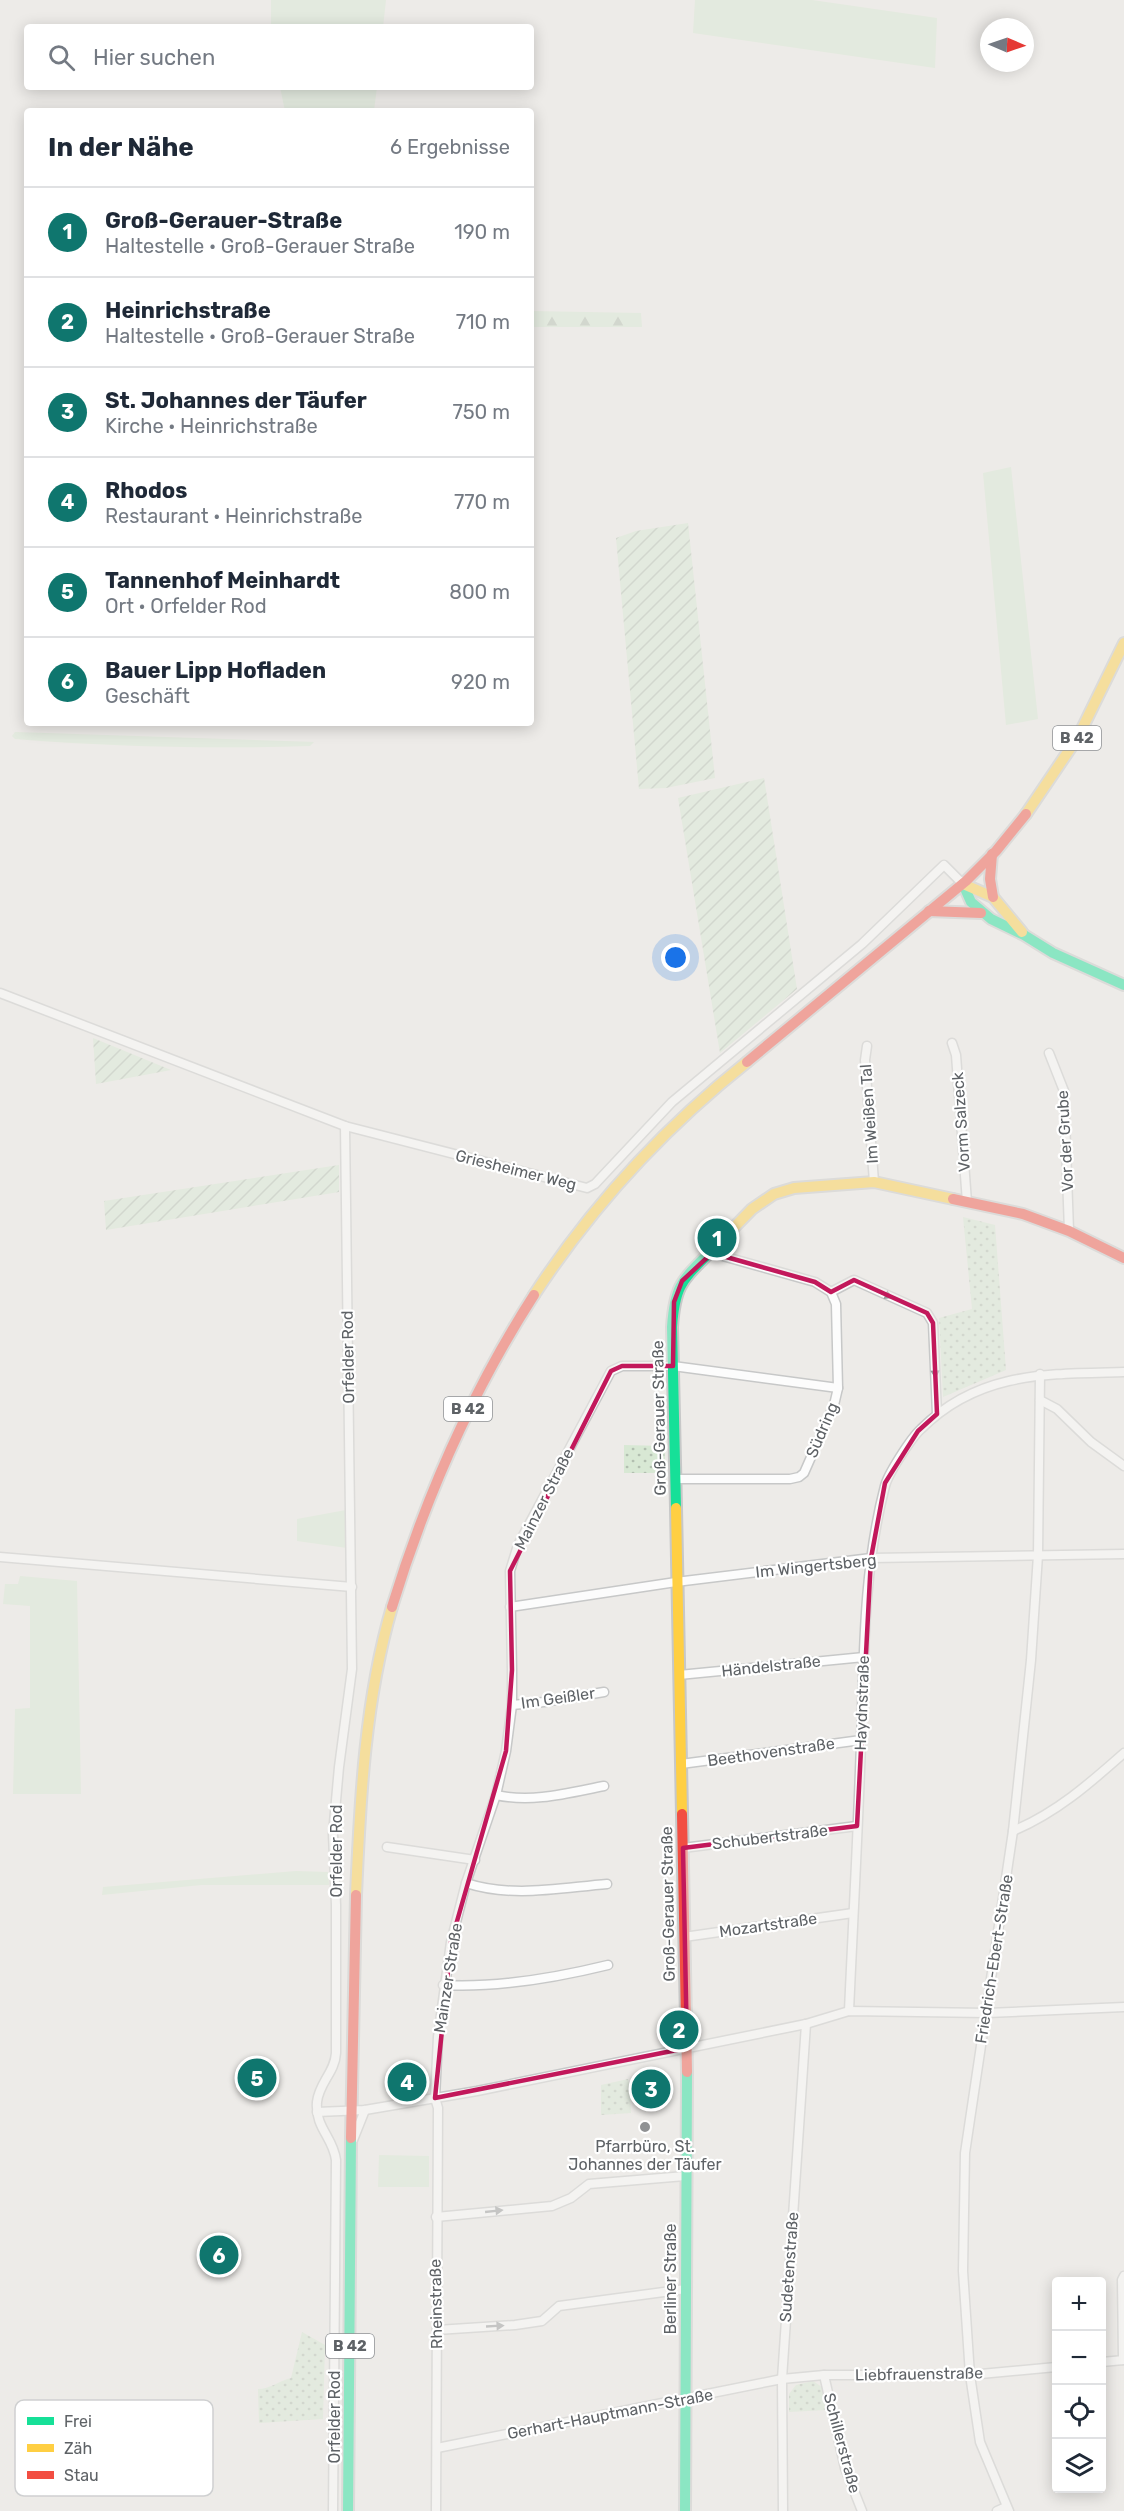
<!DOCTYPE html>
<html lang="de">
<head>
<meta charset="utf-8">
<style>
	:root { --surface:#fff; --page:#f6f6f7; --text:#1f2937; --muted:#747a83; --line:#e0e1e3; --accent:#0f766e }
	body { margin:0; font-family:Rubik,sans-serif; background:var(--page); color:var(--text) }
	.controls { position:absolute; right:18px; bottom:18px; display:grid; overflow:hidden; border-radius:6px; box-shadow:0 3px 15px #0003 }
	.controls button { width:54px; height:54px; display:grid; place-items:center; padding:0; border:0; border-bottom:2px solid var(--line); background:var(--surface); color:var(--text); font:30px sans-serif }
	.compass { position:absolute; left:980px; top:18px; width:54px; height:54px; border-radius:50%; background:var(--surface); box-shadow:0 3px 15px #0003; rotate:92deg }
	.you { position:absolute; left:676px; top:958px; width:21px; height:21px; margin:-15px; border:4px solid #fff; border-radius:50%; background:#1a73e8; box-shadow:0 0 0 9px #1a73e833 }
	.badge { display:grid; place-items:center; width:39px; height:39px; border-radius:50%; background:var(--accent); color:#fff; font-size:20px; font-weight:700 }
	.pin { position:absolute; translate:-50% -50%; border:3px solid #fff; box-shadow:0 2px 6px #0006 }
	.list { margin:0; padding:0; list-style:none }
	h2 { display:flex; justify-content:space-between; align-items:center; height:78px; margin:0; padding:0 24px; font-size:26px }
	h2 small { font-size:20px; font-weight:400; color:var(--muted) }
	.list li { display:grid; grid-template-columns:39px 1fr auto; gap:18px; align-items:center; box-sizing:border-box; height:90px; padding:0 24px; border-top:2px solid var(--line) }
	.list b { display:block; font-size:22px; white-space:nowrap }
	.list p { margin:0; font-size:20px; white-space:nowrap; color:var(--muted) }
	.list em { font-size:20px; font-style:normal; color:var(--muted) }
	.icon { flex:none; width:33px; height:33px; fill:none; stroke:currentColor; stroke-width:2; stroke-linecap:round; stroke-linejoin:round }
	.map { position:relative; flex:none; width:1124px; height:2511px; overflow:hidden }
	.search { position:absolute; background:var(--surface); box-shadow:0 3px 15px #0003; left:24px; top:24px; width:510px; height:66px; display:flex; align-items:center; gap:15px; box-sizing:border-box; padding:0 21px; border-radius:6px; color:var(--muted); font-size:22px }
	.panel { position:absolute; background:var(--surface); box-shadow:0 3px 15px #0003; left:24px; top:108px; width:510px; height:618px; border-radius:6px }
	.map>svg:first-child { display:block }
	.grass { fill:#d8e8d4 }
	.forest { fill:url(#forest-firs) }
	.park { fill:url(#park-dots) }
	.garden { fill:url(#garden-furrows) }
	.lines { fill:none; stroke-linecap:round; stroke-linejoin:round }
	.street-casing { stroke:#c7c8c8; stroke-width:11 }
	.fast-casing { stroke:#c7c8c8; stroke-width:14 }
	.slow-casing { stroke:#c7c8c8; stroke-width:14 }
	.jam-casing { stroke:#c7c8c8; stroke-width:14 }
	.street { stroke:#fcfcfc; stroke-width:8 }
	.fast { stroke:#16e098; stroke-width:10 }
	.slow { stroke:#ffcf43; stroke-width:10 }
	.jam { stroke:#f24e42; stroke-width:10 }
	.oneway { fill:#95989a }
	.marked { fill:none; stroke:#c2185b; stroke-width:4.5; stroke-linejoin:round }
	.poi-dot { fill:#909294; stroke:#fff; stroke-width:2 }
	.labels { text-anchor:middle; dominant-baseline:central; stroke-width:4.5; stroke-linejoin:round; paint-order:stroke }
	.shield { fill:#fff; stroke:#8e9194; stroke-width:1.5 }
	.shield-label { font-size:15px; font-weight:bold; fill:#5e6266 }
	.street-label { font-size:16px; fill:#5e6266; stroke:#fff }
	.poi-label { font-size:16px; fill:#5e6266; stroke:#fff }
	.key { fill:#fff; stroke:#cfd0d1; stroke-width:1.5 }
	.key-label { font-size:16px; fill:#5e6266 }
</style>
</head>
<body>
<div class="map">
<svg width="1124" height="2511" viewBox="0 0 1124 2511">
	<defs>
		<pattern id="forest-firs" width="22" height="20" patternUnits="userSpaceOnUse" patternTransform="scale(1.5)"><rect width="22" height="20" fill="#d8e8d4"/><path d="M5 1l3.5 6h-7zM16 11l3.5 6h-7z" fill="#b2bfb0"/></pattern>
		<pattern id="park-dots" width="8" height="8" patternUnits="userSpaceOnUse" patternTransform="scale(1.5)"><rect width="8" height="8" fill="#d8e8d4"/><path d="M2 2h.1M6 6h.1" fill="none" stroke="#b2bfb0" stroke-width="1.8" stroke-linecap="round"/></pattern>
		<pattern id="garden-furrows" width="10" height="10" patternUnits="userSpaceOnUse" patternTransform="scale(1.5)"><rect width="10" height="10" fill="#d8e8d4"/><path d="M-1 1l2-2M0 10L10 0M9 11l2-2" fill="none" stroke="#b2bfb0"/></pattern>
	</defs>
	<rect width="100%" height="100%" fill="#edebe8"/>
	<!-- grass -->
	<g class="grass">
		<polygon points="271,0 386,0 383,27 271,27"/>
		<polygon points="695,0 812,0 937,18 935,68 693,33"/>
		<polygon points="280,87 377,87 374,111 285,111"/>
		<polygon points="1011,467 1038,719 1006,725 983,473"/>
		<path d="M 15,732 L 314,742 L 310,746 C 212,749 113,747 15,739 L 12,736 Z"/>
		<polygon points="346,1510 347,1548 297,1541 297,1519"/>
		<polygon points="20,1576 77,1581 81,1794 13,1794 15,1709 30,1708 30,1606 3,1604 5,1584 18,1584"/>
		<polygon points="296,1871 328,1872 329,1885 201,1885 102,1895 103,1887"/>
		<polygon points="379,2155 429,2156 429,2187 378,2187"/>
	</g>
	<!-- forest -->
	<polygon class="forest" points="531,311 641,313 642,327 531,327"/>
	<!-- park -->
	<g class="park">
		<polygon points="963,1217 995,1225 1006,1370 943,1397 939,1318 972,1309"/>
		<polygon points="624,1445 665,1446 665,1473 624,1473"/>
		<polygon points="628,2079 632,2092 630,2093 631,2113 601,2115 601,2085"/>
		<path d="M 302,2332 L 325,2345 L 323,2419 L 259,2423 L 258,2389 C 270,2389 279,2381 291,2378 Z"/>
		<polygon points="813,2381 822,2387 827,2410 789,2412 789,2394 796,2385"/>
	</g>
	<!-- garden -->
	<g class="garden">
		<polygon points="688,523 715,778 666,788 639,789 616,538 636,531"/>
		<polygon points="764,778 797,989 720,1053 678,798"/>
		<polygon points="93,1038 171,1070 96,1084"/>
		<polygon points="339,1165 339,1192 106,1230 104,1201"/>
	</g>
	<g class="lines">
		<!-- street casing -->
		<g class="street-casing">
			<g id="street">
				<polyline points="0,993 345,1126 587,1188 595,1184 672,1102 862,944 944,865 963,884"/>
				<polyline points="952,1043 956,1055 967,1202"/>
				<polyline points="867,1046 865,1060 874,1182"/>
				<polyline points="1049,1053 1064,1091 1069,1231"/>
				<polyline points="831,1292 854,1280 927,1313 933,1323 937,1414"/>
				<polyline points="1040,1400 1057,1409 1091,1442 1124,1466"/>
				<polyline points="675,1479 790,1479 799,1477 804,1473 834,1405 838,1388 836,1304 831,1292 815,1282 712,1253"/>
				<polyline points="0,1557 352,1587"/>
				<polyline points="510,1607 676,1582 871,1558 1124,1554"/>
				<polyline points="679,1675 864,1657"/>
				<polyline points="512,1705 544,1702 604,1692"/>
				<polyline points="681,1764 861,1740"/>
				<path d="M 496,1795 C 533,1803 568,1793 604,1786"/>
				<path d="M 1013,1831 C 1056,1813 1089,1784 1124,1753"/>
				<polyline points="387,1847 475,1860"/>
				<polyline points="683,1848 857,1826"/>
				<path d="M 466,1883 C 512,1898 559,1888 607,1884"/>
				<polyline points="684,1937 853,1913"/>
				<path d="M 443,1985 C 498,1988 555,1978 608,1965"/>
				<path d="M 849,2011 C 853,1922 858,1833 861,1743 C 864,1658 863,1570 885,1486 C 888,1474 911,1438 921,1429 C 979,1371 1048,1374 1124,1372"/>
				<polyline points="317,2112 365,2110 477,2091 806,2024 849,2011 987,2013 1124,2007"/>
				<polyline points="353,2140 365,2110"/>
				<polyline points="436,2217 552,2206 571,2198 589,2184 685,2176"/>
				<polyline points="437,2330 515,2325 542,2321 559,2306 686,2289"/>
				<polyline points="1123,2360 1122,2280 1124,2276"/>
				<polyline points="1102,2362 1124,2360"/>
				<polyline points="824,2375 845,2468 862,2511"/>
				<polyline points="437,2448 782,2379 824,2375 970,2375 1056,2367"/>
				<path d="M 333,2511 L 336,2160 C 333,2137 315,2128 317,2102 C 319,2083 335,2072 336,2053 L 336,1905 L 333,1834 L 339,1767 L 352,1669 L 345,1126"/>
				<polyline points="436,2511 438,2108 435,2098 438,2037 451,1942 466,1883 496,1795 506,1751 512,1705 512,1670 510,1571 518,1545 611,1371 622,1366 673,1366 838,1388"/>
				<polyline points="783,2511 782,2379 806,2024"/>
				<polyline points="997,2511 1006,2507"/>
				<polyline points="1009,2511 980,2442 970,2375 963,2271 965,2153 1013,1831 1031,1660 1038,1555 1040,1374"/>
			</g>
		</g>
		<!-- fast casing -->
		<g class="fast-casing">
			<g id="fast">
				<polyline points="963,884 971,902 991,919 1024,935 1053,953 1124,985"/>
				<path d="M 676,1508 L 672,1327 C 675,1283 683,1280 712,1250"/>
				<polyline points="348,2511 351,2138"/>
				<polyline points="685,2511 687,2072"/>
			</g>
		</g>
		<!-- slow casing -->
		<g class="slow-casing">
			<g id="slow">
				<polyline points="1026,814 1078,737 1124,643"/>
				<polyline points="963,884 993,897 1022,932"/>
				<polyline points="712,1250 752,1209 774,1194 794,1188 874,1182 953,1199"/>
				<path d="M 534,1295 C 592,1206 664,1128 747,1062"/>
				<polyline points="676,1508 682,1814"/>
				<path d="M 356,1895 C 360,1800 365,1699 392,1607"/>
			</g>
		</g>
		<!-- jam casing -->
		<g class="jam-casing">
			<g id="jam">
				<polyline points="992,854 990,879 993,897"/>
				<polyline points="929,911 981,913"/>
				<polyline points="747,1062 966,881 996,851 1026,814"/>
				<polyline points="953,1199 1023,1214 1069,1231 1124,1258"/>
				<path d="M 392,1607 C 426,1496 471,1393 534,1295"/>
				<polyline points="682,1814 687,2072"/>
				<polyline points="351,2138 356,1895"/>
			</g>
		</g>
		<!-- street -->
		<use href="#street" class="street"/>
		<!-- fast -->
		<use href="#fast" class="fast"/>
		<!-- slow -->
		<use href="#slow" class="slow"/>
		<!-- jam -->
		<use href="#jam" class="jam"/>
	</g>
	<!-- one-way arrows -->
	<defs><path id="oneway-solid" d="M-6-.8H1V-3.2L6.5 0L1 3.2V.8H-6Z" transform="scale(1.5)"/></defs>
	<g class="oneway">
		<use href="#oneway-solid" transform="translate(884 1294) rotate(24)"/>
		<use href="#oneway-solid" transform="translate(935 1369) rotate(87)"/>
		<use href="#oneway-solid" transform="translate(494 2211) rotate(-6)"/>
		<use href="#oneway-solid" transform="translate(495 2326) rotate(-3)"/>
	</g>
	<!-- marked area -->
	<path d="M0 0H1124V2511H0ZM 712,1253 L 815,1282 L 831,1292 L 854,1280 L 927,1313 L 933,1323 L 937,1414 L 918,1431 L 885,1483 L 871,1558 L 857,1826 L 683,1848 L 687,2048 L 435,2098 L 451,1942 L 506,1751 L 512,1670 L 510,1571 L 611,1371 L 622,1366 L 673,1366 L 674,1302 L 682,1281 Z" fill="#edebe8" fill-opacity=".55" fill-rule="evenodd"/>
	<path class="marked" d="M 712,1253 L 815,1282 L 831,1292 L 854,1280 L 927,1313 L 933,1323 L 937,1414 L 918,1431 L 885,1483 L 871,1558 L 857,1826 L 683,1848 L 687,2048 L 435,2098 L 451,1942 L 506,1751 L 512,1670 L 510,1571 L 611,1371 L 622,1366 L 673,1366 L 674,1302 L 682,1281 Z"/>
	<!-- markers -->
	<circle class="poi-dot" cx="645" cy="2127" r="6"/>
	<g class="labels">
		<!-- shield labels -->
		<g class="shield">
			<rect x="1053" y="726" width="48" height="24" rx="4.5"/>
			<rect x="444" y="1397" width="48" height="24" rx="4.5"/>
			<rect x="326" y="2334" width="48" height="24" rx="4.5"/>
		</g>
		<g class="shield-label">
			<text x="1077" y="738">B 42</text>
			<text x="468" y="1409">B 42</text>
			<text x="350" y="2346">B 42</text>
		</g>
		<!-- street labels -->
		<g class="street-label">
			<text transform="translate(869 1114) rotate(-94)">Im Weißen Tal</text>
			<text transform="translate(961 1122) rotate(-94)">Vorm Salzeck</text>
			<text transform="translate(1065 1141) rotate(-93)">Vor der Grube</text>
			<text transform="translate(516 1170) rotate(14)">Griesheimer Weg</text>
			<text transform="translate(348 1357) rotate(-91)">Orfelder Rod</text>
			<text transform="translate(659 1418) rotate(-91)">Groß-Gerauer Straße</text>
			<text transform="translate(822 1430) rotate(-67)">Südring</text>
			<text transform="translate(544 1499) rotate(-63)">Mainzer Straße</text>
			<text transform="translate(816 1566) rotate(-6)">Im Wingertsberg</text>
			<text transform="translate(771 1666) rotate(-6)">Händelstraße</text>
			<text transform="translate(558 1698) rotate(-8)">Im Geißler</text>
			<text transform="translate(862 1703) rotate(-88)">Haydnstraße</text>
			<text transform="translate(771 1752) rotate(-8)">Beethovenstraße</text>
			<text transform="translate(770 1837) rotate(-7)">Schubertstraße</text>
			<text transform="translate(336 1851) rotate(-90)">Orfelder Rod</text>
			<text transform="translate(668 1904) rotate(-91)">Groß-Gerauer Straße</text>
			<text transform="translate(768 1925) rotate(-8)">Mozartstraße</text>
			<text transform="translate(994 1959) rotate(-81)">Friedrich-Ebert-Straße</text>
			<text transform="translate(448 1978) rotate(-81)">Mainzer Straße</text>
			<text transform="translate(789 2267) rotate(-86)">Sudetenstraße</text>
			<text transform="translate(670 2279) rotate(-90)">Berliner Straße</text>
			<text transform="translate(436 2304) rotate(-91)">Rheinstraße</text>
			<text transform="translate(919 2374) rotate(-1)">Liebfrauenstraße</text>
			<text transform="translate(610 2414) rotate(-11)">Gerhart-Hauptmann-Straße</text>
			<text transform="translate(334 2417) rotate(-90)">Orfelder Rod</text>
			<text transform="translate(842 2443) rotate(75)">Schillerstraße</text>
		</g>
		<!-- poi labels -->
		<g class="poi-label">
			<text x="645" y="2146">Pfarrbüro, St.<tspan x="645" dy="18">Johannes der Täufer</tspan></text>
		</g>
	</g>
	<!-- legend -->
	<rect x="15" y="2400" width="198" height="96" rx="9" class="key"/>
	<rect x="27" y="2417" width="27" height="8" fill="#16e098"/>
	<rect x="27" y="2444" width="27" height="8" fill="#ffcf43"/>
	<rect x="27" y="2471" width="27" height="8" fill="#f24e42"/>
	<g class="key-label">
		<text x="64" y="2427">Frei</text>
		<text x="64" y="2454">Zäh</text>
		<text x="64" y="2481">Stau</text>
	</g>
</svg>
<div class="controls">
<button>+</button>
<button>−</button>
<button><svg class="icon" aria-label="locate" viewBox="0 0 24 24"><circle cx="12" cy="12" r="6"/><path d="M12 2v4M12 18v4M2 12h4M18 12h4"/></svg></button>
<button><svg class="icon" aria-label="layers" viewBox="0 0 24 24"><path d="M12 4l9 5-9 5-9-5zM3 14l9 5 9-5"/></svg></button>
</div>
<svg class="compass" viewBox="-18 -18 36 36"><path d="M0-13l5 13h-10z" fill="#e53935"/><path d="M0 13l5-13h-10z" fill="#747a83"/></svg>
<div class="you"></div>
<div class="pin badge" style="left:717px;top:1238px">1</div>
<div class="pin badge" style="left:679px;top:2030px">2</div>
<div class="pin badge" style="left:651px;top:2089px">3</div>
<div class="pin badge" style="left:407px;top:2082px">4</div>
<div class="pin badge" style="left:257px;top:2078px">5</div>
<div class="pin badge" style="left:219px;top:2255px">6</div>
<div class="search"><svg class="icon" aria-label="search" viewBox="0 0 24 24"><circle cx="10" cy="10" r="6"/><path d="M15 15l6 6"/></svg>Hier suchen</div>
<section class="panel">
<h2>In der Nähe<small>6 Ergebnisse</small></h2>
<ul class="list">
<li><span class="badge">1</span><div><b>Groß-Gerauer-Straße</b><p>Haltestelle · Groß-Gerauer Straße</p></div><em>190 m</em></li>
<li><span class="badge">2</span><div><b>Heinrichstraße</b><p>Haltestelle · Groß-Gerauer Straße</p></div><em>710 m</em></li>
<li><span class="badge">3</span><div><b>St. Johannes der Täufer</b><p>Kirche · Heinrichstraße</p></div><em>750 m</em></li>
<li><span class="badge">4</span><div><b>Rhodos</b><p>Restaurant · Heinrichstraße</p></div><em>770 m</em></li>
<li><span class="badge">5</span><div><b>Tannenhof Meinhardt</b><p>Ort · Orfelder Rod</p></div><em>800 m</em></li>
<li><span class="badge">6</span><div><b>Bauer Lipp Hofladen</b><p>Geschäft</p></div><em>920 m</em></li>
</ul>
</section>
</div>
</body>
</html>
